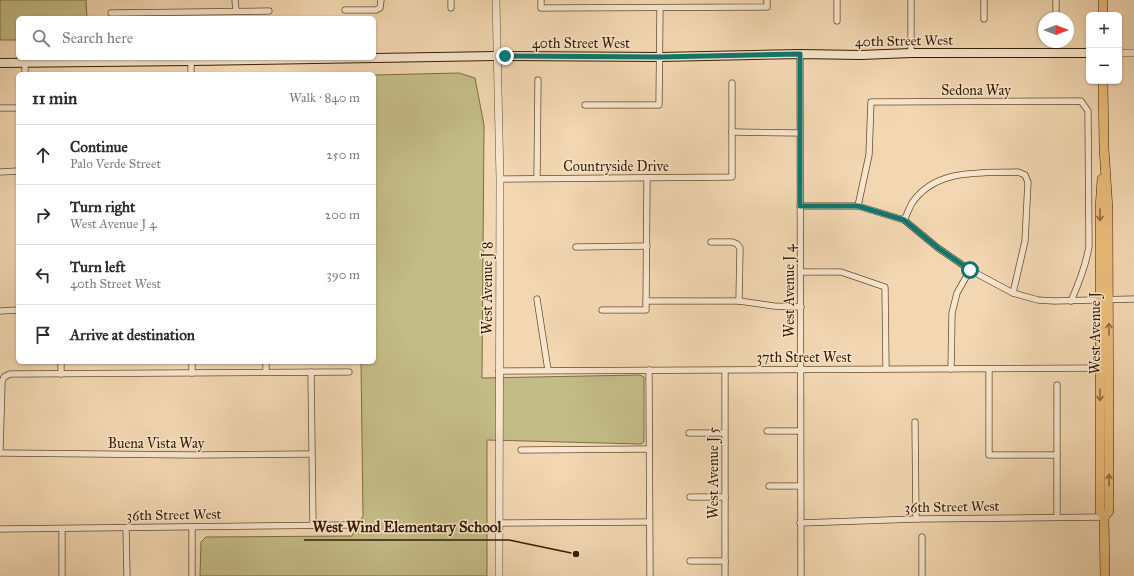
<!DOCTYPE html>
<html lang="en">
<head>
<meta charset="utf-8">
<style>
	:root { --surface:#fff; --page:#f2f2f3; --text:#2b2b33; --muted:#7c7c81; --line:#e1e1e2 }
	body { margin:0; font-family:"IM FELL Great Primer",serif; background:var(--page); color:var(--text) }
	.controls { position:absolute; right:12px; top:12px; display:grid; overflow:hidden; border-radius:6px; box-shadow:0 1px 3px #0004 }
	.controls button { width:36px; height:36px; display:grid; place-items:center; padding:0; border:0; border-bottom:1px solid var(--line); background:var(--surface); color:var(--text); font:20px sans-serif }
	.compass { position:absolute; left:1038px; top:12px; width:36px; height:36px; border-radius:50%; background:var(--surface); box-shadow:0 1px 3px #0004; rotate:90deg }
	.stop { position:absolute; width:12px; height:12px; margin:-9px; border:3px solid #0f766e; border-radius:50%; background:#fff }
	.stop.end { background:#0f766e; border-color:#fff; box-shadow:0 1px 4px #0008 }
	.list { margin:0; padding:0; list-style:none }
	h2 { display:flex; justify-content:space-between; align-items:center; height:52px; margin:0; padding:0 16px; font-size:17px }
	h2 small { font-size:13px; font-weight:400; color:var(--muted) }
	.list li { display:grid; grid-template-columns:26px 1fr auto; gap:12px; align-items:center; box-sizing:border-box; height:60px; padding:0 16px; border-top:1px solid var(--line) }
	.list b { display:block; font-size:15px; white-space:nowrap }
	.list p { margin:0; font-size:13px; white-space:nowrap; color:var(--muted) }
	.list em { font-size:13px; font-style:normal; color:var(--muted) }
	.icon { flex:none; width:22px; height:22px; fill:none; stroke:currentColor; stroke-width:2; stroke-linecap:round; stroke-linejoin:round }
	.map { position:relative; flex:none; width:1134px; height:576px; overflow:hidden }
	.search { position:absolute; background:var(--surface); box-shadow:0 1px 3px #0004; left:16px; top:16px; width:360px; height:44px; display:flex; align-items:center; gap:10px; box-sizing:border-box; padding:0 14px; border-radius:6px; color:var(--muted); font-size:15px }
	.panel { position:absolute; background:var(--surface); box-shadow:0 1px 3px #0004; left:16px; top:72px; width:360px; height:292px; border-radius:6px }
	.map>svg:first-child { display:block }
	.green { fill:#c3bc87; stroke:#7d6c44 }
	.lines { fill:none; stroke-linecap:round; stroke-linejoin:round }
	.minor-casing { stroke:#664c2e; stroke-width:7 }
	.tertiary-casing { stroke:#664c2e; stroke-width:8 }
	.secondary-casing { stroke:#371d02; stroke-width:10 }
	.primary-casing { stroke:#371d02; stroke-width:10 }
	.minor { stroke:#f7e5cd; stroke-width:5.5 }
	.tertiary { stroke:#f7e5cd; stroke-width:7 }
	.secondary { stroke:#f7e5cd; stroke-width:8 }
	.primary { stroke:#e9bc79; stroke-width:9 }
	.oneway { stroke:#906c3e }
	.route { stroke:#0f766e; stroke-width:5 }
	.labels { text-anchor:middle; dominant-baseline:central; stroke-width:3; stroke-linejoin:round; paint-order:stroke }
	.street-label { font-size:14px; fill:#371d02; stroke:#f7e5cd }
	.leader { fill:none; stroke:#371d02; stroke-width:1.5 }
	.callout-dot { fill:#371d02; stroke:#f7e5cd; stroke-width:1.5 }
	.callout-label { font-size:15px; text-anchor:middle; font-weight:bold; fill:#371d02; stroke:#f7e5cd; stroke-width:3; stroke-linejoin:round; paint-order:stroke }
</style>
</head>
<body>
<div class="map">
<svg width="1134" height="576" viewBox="0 0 1134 576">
	<rect width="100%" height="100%" fill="#f2d7b2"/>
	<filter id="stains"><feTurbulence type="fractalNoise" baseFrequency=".005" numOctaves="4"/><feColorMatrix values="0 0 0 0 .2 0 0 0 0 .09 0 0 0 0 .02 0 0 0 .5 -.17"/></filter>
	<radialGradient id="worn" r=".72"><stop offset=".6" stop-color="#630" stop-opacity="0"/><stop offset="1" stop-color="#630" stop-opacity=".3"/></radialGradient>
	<!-- green -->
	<g class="green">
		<polygon points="0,0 86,0 87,18 18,18 18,40 0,40"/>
		<polygon points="459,73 475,78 484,125 482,378 640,375 644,377 644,442 641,444 487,440 487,576 200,576 201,542 206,537 352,536 363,516 361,362 374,362 374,75"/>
	</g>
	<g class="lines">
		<!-- minor casing -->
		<g class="minor-casing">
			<g id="minor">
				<polyline points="235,0 236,11"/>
				<polyline points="541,0 541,8 767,7 767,0"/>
				<polyline points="984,0 984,19"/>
				<polyline points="451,8 451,0"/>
				<polyline points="345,10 376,10 380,8 381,0"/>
				<polyline points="111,13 269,11"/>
				<polyline points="1056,18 1056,0"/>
				<polyline points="837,21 837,0"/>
				<polyline points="911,53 911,0"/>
				<polyline points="800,54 801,576"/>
				<polyline points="25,62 25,74"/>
				<polyline points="191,74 191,58"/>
				<polyline points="585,105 659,105 660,8"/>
				<polyline points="0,108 18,108"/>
				<polyline points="732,132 800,133"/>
				<polyline points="0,172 18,171"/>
				<polyline points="537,178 538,80"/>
				<polyline points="500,179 732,177 732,83"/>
				<polyline points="800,206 858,206 904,220 938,248 970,270 1013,293 1038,300 1054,301 1134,299"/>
				<path d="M 858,206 L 869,155 L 871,102 L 1081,101 L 1088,111 L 1089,246 C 1086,266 1079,283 1071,301"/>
				<path d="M 904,220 C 907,215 909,208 912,203 C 936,168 981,173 1018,172 L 1025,175 L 1028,182 L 1025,241 L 1013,293"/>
				<polyline points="711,242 732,242 737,244 740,248 739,301"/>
				<polyline points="576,247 647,246"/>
				<polyline points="802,272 841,272 885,287 886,369"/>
				<polyline points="537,299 548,370"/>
				<polyline points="646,301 739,301 774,306 801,307"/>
				<polyline points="602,310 646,310 647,178"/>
				<polyline points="0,311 18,310"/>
				<polyline points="61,362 61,374"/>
				<polyline points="192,362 192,373"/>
				<polyline points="266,362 266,372"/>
				<polyline points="951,369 952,313 957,293 970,270"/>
				<polyline points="989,369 989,455 1057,455"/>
				<polyline points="649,370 650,576"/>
				<polyline points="725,370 725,576"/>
				<polyline points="499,371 1103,368"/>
				<polyline points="311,372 313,525"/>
				<polyline points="1057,385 1057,517"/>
				<polyline points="915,422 916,519"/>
				<polyline points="767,431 800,431"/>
				<polyline points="689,433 724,433"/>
				<polyline points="0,449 2,382 4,377 10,374 349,372"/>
				<polyline points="521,450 649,449"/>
				<polyline points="0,453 193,455 311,454"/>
				<polyline points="769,486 800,486"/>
				<polyline points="690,497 725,497"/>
				<polyline points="499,523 649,522"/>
				<polyline points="800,523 916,519 1104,517"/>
				<polyline points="126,528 127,576"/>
				<polyline points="192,528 192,576"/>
				<polyline points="0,529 348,525"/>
				<polyline points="62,529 62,576"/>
				<polyline points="922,537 922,576"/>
				<polyline points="690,561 725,561"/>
			</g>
		</g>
		<!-- tertiary casing -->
		<g class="tertiary-casing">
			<g id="tertiary">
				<polyline points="496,0 500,179 499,576"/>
				<polyline points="1119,53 1134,53"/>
			</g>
		</g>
		<!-- secondary casing -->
		<g class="secondary-casing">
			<polyline id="secondary" points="0,63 191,61 496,56 660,57 800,54 860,55 911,53 1089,53"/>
		</g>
		<!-- primary casing -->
		<g class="primary-casing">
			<g id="primary">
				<polyline points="1103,0 1103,15"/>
				<polyline points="1103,81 1104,148 1108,210 1109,511 1104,517"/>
				<polyline points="1102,179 1100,209 1100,511 1104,517 1105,576"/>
			</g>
		</g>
		<!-- minor -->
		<use href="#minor" class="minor"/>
		<!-- tertiary -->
		<use href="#tertiary" class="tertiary"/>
		<!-- secondary -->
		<use href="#secondary" class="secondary"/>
		<!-- primary -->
		<use href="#primary" class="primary"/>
	</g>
	<!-- one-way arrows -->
	<defs><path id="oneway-shaft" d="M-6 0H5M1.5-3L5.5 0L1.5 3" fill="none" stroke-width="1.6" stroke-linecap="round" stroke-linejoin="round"/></defs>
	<g class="oneway">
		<use href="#oneway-shaft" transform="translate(1100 215) rotate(90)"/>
		<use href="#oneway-shaft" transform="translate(1109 329) rotate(-90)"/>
		<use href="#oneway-shaft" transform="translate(1100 395) rotate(90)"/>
		<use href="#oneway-shaft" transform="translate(1109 480) rotate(-90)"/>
	</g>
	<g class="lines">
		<!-- route -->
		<polyline class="route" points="505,56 660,57 800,54 800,206 858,206 904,220 938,248 970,270"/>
	</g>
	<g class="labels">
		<!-- street labels -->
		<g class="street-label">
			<text transform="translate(904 41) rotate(-1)">40th Street West</text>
			<text x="581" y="43">40th Street West</text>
			<text x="976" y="90">Sedona Way</text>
			<text x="616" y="166">Countryside Drive</text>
			<text transform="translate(487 288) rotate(-90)">West Avenue J 8</text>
			<text transform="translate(789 291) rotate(-90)">West Avenue J 4</text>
			<text transform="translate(1095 333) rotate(-90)">West Avenue J</text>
			<text x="804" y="357">37th Street West</text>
			<text x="156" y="443">Buena Vista Way</text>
			<text transform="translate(713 473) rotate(-90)">West Avenue J 5</text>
			<text transform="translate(952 507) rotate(-1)">36th Street West</text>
			<text transform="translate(174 515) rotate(-1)">36th Street West</text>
		</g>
	</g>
	<!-- callouts -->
	<path class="leader" d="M576 554L509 540H304"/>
	<circle class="callout-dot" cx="576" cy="554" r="4"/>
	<g class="callout-label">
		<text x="407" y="532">West Wind Elementary School</text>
	</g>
	<rect width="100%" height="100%" filter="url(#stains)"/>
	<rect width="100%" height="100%" fill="url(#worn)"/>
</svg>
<div class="controls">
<button>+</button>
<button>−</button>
</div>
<svg class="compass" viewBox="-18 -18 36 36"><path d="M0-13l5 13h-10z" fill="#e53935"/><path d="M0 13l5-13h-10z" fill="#7c7c81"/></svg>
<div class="stop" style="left:970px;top:270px"></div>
<div class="stop end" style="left:505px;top:56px"></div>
<div class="search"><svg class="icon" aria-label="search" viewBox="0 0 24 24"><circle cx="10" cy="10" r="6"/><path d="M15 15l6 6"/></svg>Search here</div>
<section class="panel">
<h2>11 min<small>Walk · 840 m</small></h2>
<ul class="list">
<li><svg class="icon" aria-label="ahead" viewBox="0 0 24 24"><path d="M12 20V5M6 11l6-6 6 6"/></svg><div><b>Continue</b><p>Palo Verde Street</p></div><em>250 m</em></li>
<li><svg class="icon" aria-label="right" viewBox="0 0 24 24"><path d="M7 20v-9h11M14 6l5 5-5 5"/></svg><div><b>Turn right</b><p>West Avenue J 4</p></div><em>200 m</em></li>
<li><svg class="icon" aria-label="left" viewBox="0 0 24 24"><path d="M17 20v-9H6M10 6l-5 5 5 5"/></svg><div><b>Turn left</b><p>40th Street West</p></div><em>390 m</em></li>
<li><svg class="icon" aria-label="arrive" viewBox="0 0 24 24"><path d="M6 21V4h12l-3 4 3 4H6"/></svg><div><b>Arrive at destination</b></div></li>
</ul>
</section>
</div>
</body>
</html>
